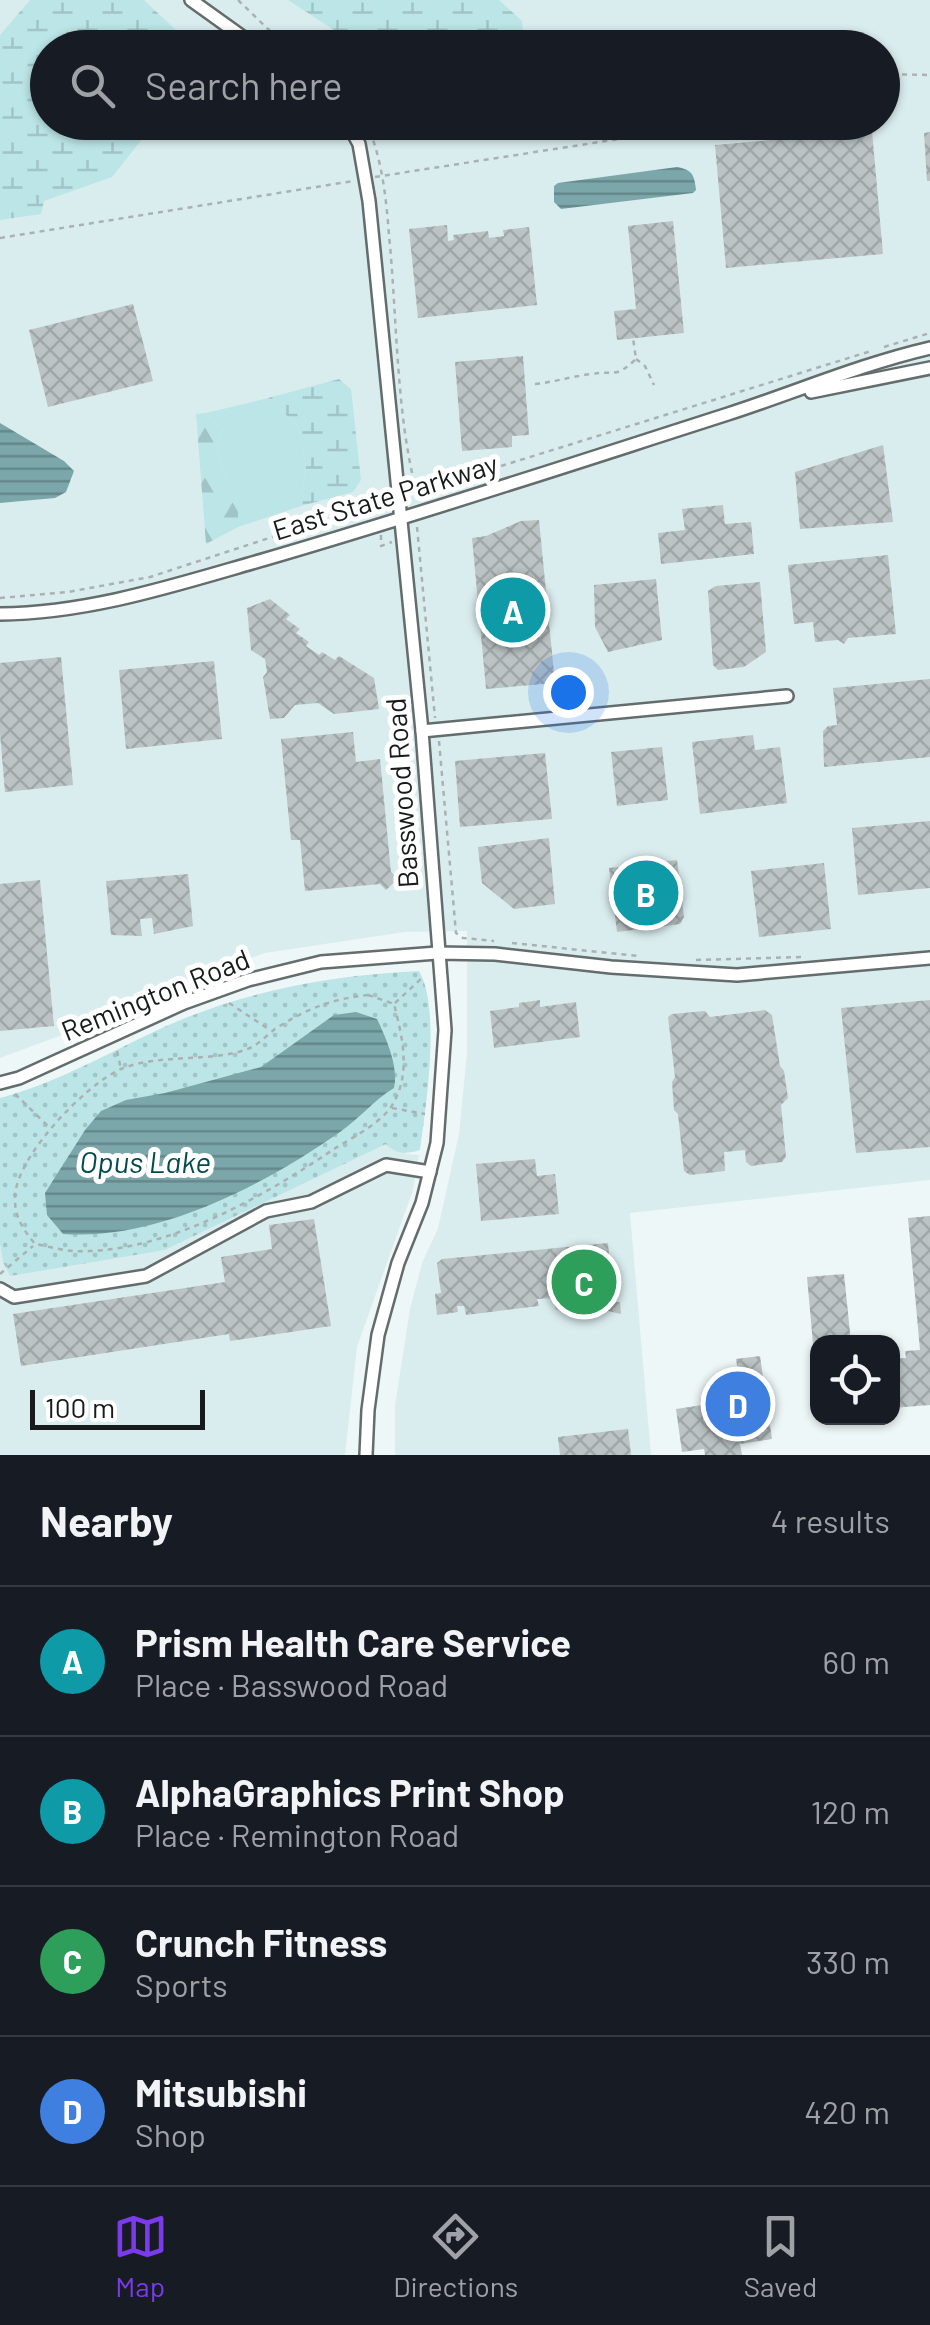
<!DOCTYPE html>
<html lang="en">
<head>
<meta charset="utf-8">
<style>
	:root { --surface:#171b24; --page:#20242c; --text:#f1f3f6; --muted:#9ea1a6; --line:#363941; --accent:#7c3aed }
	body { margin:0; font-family:Barlow,sans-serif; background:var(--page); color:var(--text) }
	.controls { position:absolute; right:30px; bottom:30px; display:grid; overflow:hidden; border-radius:20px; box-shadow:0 2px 8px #0004 }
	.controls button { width:90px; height:90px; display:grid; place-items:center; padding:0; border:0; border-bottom:2px solid var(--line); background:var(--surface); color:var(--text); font:50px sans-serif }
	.scale { position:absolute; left:30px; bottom:25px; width:175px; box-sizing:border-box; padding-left:10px; border:5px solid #181b1b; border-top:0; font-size:28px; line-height:35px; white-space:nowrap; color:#181b1b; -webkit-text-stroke:8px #fff; paint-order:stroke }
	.you { position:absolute; left:568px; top:692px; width:35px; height:35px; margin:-25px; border:8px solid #fff; border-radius:50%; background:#1a73e8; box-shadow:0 0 0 15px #1a73e833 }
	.badge { display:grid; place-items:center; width:65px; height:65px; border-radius:50%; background:var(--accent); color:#fff; font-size:32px; font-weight:700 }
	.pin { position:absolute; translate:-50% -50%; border:5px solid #fff; box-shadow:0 2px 10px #0006 }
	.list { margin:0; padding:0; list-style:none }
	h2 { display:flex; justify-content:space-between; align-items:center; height:130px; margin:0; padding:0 40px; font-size:42px }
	h2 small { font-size:32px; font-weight:400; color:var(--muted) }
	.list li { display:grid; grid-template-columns:65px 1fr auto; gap:30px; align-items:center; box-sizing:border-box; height:150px; padding:0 40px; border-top:2px solid var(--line) }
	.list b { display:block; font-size:38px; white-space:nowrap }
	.list p { margin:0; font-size:32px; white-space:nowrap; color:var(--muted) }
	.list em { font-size:32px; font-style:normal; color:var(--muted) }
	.icon { flex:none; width:55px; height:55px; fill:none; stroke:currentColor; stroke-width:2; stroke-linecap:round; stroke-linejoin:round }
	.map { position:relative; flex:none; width:930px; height:1455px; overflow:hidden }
	.search { position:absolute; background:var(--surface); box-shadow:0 2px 8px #0004; left:30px; right:30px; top:30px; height:110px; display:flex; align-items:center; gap:25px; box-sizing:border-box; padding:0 35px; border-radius:55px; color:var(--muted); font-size:38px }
	.sheet { height:730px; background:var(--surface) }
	nav { display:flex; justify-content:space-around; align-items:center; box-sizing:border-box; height:140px; border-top:2px solid var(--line); background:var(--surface); font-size:28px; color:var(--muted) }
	nav a { display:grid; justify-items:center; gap:5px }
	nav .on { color:var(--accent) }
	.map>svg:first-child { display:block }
	.built { fill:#daedee; fill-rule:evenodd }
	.grass { fill:#bce5e7 }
	.forest { fill:url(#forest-firs) }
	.wetland { fill:url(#wetland-marsh) }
	.park { fill:url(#park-dots) }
	.water { fill:url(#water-rules) }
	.building { fill:url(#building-cross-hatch) }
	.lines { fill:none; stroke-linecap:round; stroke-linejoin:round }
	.minor-casing { stroke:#646c6c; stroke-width:16 }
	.path { stroke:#aab1b2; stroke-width:2.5; stroke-dasharray:5 5; stroke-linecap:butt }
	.minor { stroke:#fff; stroke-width:11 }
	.labels { text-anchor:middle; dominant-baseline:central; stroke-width:10; stroke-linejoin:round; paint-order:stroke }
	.street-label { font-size:28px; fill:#181b1b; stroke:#fff }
	.water-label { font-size:30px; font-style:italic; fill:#044b4e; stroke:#fff }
</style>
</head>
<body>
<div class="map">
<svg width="930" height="1455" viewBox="0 0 930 1455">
	<defs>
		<pattern id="forest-firs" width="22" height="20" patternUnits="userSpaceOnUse" patternTransform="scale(2.5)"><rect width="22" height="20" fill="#bce5e7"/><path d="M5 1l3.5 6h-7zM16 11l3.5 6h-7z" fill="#a1c4c6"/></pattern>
		<pattern id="wetland-marsh" width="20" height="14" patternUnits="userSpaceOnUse" patternTransform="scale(2.5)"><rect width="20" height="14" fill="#bce5e7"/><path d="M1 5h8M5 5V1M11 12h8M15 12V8" fill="none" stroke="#a1c4c6"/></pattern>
		<pattern id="park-dots" width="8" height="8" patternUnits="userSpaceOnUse" patternTransform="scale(2.5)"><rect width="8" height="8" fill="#bce5e7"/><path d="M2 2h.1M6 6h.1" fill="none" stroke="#a1c4c6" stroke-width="1.8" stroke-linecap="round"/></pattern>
		<pattern id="water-rules" width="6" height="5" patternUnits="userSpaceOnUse" patternTransform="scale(2.5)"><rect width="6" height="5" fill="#7ba7aa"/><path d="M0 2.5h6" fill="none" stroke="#64878a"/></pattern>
		<pattern id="building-cross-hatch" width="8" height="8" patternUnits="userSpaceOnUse" patternTransform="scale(2.5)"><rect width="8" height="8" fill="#bbc3c4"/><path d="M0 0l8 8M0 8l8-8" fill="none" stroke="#a0a7a8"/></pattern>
	</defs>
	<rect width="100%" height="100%" fill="#eef7f8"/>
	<!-- built -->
	<g class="built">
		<path d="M 0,0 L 930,0 L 930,1180 L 630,1213 L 651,1455 L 395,1455 L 395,1405 L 410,1309 L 422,1263 L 438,1228 L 459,1134 L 467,1052 L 467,931 L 405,932 L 265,953 L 137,999 L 62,1035 L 0,1058 ZM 48,48 L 882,48 L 882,122 L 48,122 Z"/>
		<polygon points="387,1143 407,1154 419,1155 413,1190 357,1347 345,1455 0,1455 0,1244 3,1262 165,1250"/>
	</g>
	<!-- grass -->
	<polygon class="grass" points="268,398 298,426 306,466 301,506 238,527 238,497 227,481 216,449 222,429 206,413"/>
	<!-- forest -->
	<polygon class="forest" points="206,413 222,429 216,449 227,481 238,497 238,527 206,544 196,414"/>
	<!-- wetland -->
	<g class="wetland">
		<polygon points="30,0 144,0 194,47 48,48 48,122 155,123 112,177 44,201 41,214 0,220 0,35"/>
		<polygon points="288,0 499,0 522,21 524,41 517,48 360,47"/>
		<polygon points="339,379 351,389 361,480 353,492 301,506 306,466 298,426 268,398"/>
	</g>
	<!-- park -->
	<path class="park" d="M 419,971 C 441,1008 426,1107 420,1150 C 407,1154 396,1155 386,1144 L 165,1250 L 10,1276 L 3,1262 L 0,1244 L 0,1098 C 62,1082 119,1046 178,1021 C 254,989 336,975 419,971 Z"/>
	<!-- water -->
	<g class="water">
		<path d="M 677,167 C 693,170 694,175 696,190 L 693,193 L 561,209 L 554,202 L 554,186 L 558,183 Z"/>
		<polygon points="0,423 64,461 74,471 66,492 55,498 0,503"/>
		<path d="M 356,1012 L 377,1019 C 386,1038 399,1067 394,1088 C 374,1100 359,1119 340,1132 C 264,1185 158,1241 63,1234 L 47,1215 L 45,1193 L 85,1130 L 101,1111 L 126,1100 L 165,1093 L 261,1067 L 334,1015 Z"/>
	</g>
	<!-- building -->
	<g class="building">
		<polygon points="872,131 883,254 726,268 715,145"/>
		<polygon points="930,132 930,181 927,181 924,133"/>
		<polygon points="673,221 684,333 617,340 614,311 636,309 628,226"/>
		<polygon points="447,225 448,241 454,240 453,235 488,231 489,238 504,236 503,230 529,227 537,305 418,318 409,229"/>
		<polygon points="133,304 153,381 48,407 29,330"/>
		<polygon points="523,356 529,435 512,436 512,447 462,451 455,362"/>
		<polygon points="883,445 893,522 800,529 795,472"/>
		<polygon points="723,505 725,524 751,522 754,554 661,564 658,533 685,530 682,509"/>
		<polygon points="539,520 555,683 486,689 472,538 486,536 521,521"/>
		<polygon points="888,555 896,634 848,638 844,644 838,640 815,642 813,622 794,624 788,565"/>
		<polygon points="656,579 662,640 608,652 595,627 594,585"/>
		<polygon points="760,582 766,652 744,667 718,670 713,665 708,591 716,586"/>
		<polygon points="270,599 290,615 286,619 300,629 296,633 309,642 306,646 319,655 322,652 335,660 339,656 374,678 379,709 334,714 318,703 295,705 284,718 270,719 263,677 267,672 265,659 251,650 247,608"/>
		<polygon points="61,657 73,785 5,792 0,734 0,663"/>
		<polygon points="214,661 222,739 126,749 119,670"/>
		<polygon points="930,679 930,757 824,767 823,731 828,726 837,725 833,688"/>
		<polygon points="353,732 356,762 380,759 391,872 398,879 386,890 380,884 305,891 300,840 291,840 281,739"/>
		<polygon points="753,735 755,750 780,747 787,803 700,814 692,742"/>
		<polygon points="662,747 668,800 617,806 611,752"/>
		<polygon points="545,753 552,819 460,827 455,761"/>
		<polygon points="930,821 930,888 858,895 852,828"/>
		<polygon points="549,838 555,904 514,909 482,883 478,847"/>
		<polygon points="677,860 684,917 680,924 617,932 609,868"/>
		<polygon points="824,863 831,929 759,937 751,871"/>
		<polygon points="188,874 193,926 154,934 152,918 140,919 142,936 111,935 106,881"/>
		<polygon points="40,880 54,1026 0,1031 0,884"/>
		<polygon points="540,1000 540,1007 576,1002 580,1037 494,1048 490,1011 519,1007 519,1003"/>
		<polygon points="930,1000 930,1147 856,1153 841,1008"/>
		<polygon points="765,1010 772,1015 780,1066 784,1071 788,1098 781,1105 786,1157 782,1162 751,1166 746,1162 745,1150 724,1152 725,1171 690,1175 684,1171 678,1114 674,1110 672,1082 675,1077 668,1017 672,1014 705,1011 710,1017"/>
		<polygon points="535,1159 537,1176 555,1174 559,1214 481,1221 476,1164"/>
		<polygon points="930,1216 930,1405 892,1408 892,1359 906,1358 905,1351 920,1350 908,1218"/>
		<polygon points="314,1219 331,1326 230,1341 229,1334 21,1366 13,1314 225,1282 221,1257 272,1249 269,1225"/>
		<polygon points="608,1243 613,1302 620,1302 621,1314 608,1311 608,1306 556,1310 553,1298 537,1299 539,1306 466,1315 464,1306 457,1306 458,1312 437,1315 435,1294 441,1293 437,1263 442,1259"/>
		<polygon points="844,1274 851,1342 818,1342 818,1366 815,1366 807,1277"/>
		<polygon points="760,1356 772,1439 740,1444 742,1455 705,1455 704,1449 682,1452 676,1409 742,1399 736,1359"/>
		<polygon points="628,1429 631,1455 560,1455 558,1437"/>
	</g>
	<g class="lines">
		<!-- minor casing -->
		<g class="minor-casing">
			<g id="minor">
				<polyline points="191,0 258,48"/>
				<polyline points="347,122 359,144 369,201 422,731 445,1030 437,1143 422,1203 398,1263 378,1335 368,1410 366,1455"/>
				<polyline points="811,392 930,368"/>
				<path d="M 0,614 C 92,613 178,584 266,559 C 421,514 575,463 728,414 C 796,392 861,364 930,348"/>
				<polyline points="422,731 787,696"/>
				<polyline points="0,1083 19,1078 184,1003 248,980 321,962 437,953 495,954 611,967 737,975 930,958"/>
				<polyline points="0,1289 14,1297 146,1276 266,1211 311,1202 386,1165 430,1172"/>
			</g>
		</g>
		<!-- path -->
		<g class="path">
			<polyline points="238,0 269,30 293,48"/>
			<polyline points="882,74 930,75"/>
			<path d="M 366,122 C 382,157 386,197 389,235 C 397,314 396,414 416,489 L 440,485 L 871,351"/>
			<polyline points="375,177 638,136 694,122"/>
			<polyline points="0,238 353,181"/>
			<polyline points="884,347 930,333"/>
			<polyline points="636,359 645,366 654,385"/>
			<path d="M 535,384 C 555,382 573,376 592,374 C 615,370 615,379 636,359 L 633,338"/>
			<polyline points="410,491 416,489 416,499"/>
			<polyline points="379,513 377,502 388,499"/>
			<polyline points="417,527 435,718"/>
			<polyline points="381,535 381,546 392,542"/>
			<polyline points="0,598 68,592 150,577 376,503"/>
			<polyline points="439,741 456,933 463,938 494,941"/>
			<polyline points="512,943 638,956"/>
			<polyline points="696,960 803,957"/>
			<path d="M 368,995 L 394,1004 C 402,1036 411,1071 394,1102 C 384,1122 353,1137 334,1149 C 263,1197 162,1255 73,1251 C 60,1250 47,1246 35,1244 C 23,1229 14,1217 15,1196 C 17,1156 85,1085 121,1069 C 159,1053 216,1063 250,1048 C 259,1044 267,1035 275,1029 C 306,1009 331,999 368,995 Z"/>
			<polyline points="229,1003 270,1030"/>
			<polyline points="395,1003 423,977"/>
			<polyline points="117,1051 121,1069"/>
			<polyline points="15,1094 49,1127"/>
			<polyline points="392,1108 425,1114"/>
			<polyline points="0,1274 33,1246"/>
		</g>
		<!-- minor -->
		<use href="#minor" class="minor"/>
	</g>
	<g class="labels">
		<!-- street labels -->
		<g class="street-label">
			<text transform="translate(385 496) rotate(-17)">East State Parkway</text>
			<text transform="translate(401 793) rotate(-94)">Basswood Road</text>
			<text transform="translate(155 994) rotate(-22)">Remington Road</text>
		</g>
		<!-- water labels -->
		<g class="water-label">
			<text x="145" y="1161">Opus Lake</text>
		</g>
	</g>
</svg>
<div class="controls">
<button><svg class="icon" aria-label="locate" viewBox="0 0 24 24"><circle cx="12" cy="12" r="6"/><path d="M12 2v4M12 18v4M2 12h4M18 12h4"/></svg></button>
</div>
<div class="scale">100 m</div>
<div class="you"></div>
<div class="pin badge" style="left:513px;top:610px;background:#0f9aa8">A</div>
<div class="pin badge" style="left:646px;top:893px;background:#0f9aa8">B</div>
<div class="pin badge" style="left:584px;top:1282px;background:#2e9e5b">C</div>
<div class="pin badge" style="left:738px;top:1404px;background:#3f7fe0">D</div>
<div class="search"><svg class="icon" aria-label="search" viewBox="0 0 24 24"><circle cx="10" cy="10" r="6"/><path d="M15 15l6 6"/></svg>Search here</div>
</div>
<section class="sheet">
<h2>Nearby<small>4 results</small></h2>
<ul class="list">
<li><span class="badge" style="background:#0f9aa8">A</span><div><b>Prism Health Care Service</b><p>Place · Basswood Road</p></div><em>60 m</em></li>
<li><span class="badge" style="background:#0f9aa8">B</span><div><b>AlphaGraphics Print Shop</b><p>Place · Remington Road</p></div><em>120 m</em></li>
<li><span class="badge" style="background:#2e9e5b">C</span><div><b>Crunch Fitness</b><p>Sports</p></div><em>330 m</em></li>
<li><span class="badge" style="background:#3f7fe0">D</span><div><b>Mitsubishi</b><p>Shop</p></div><em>420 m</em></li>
</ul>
</section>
<nav>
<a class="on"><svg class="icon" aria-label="map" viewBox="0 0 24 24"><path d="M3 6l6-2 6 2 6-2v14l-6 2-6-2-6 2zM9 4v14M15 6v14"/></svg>Map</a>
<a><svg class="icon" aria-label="directions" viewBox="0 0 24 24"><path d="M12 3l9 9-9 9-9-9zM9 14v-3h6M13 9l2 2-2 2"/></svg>Directions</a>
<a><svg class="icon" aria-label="saved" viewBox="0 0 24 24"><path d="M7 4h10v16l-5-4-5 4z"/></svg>Saved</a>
</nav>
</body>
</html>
